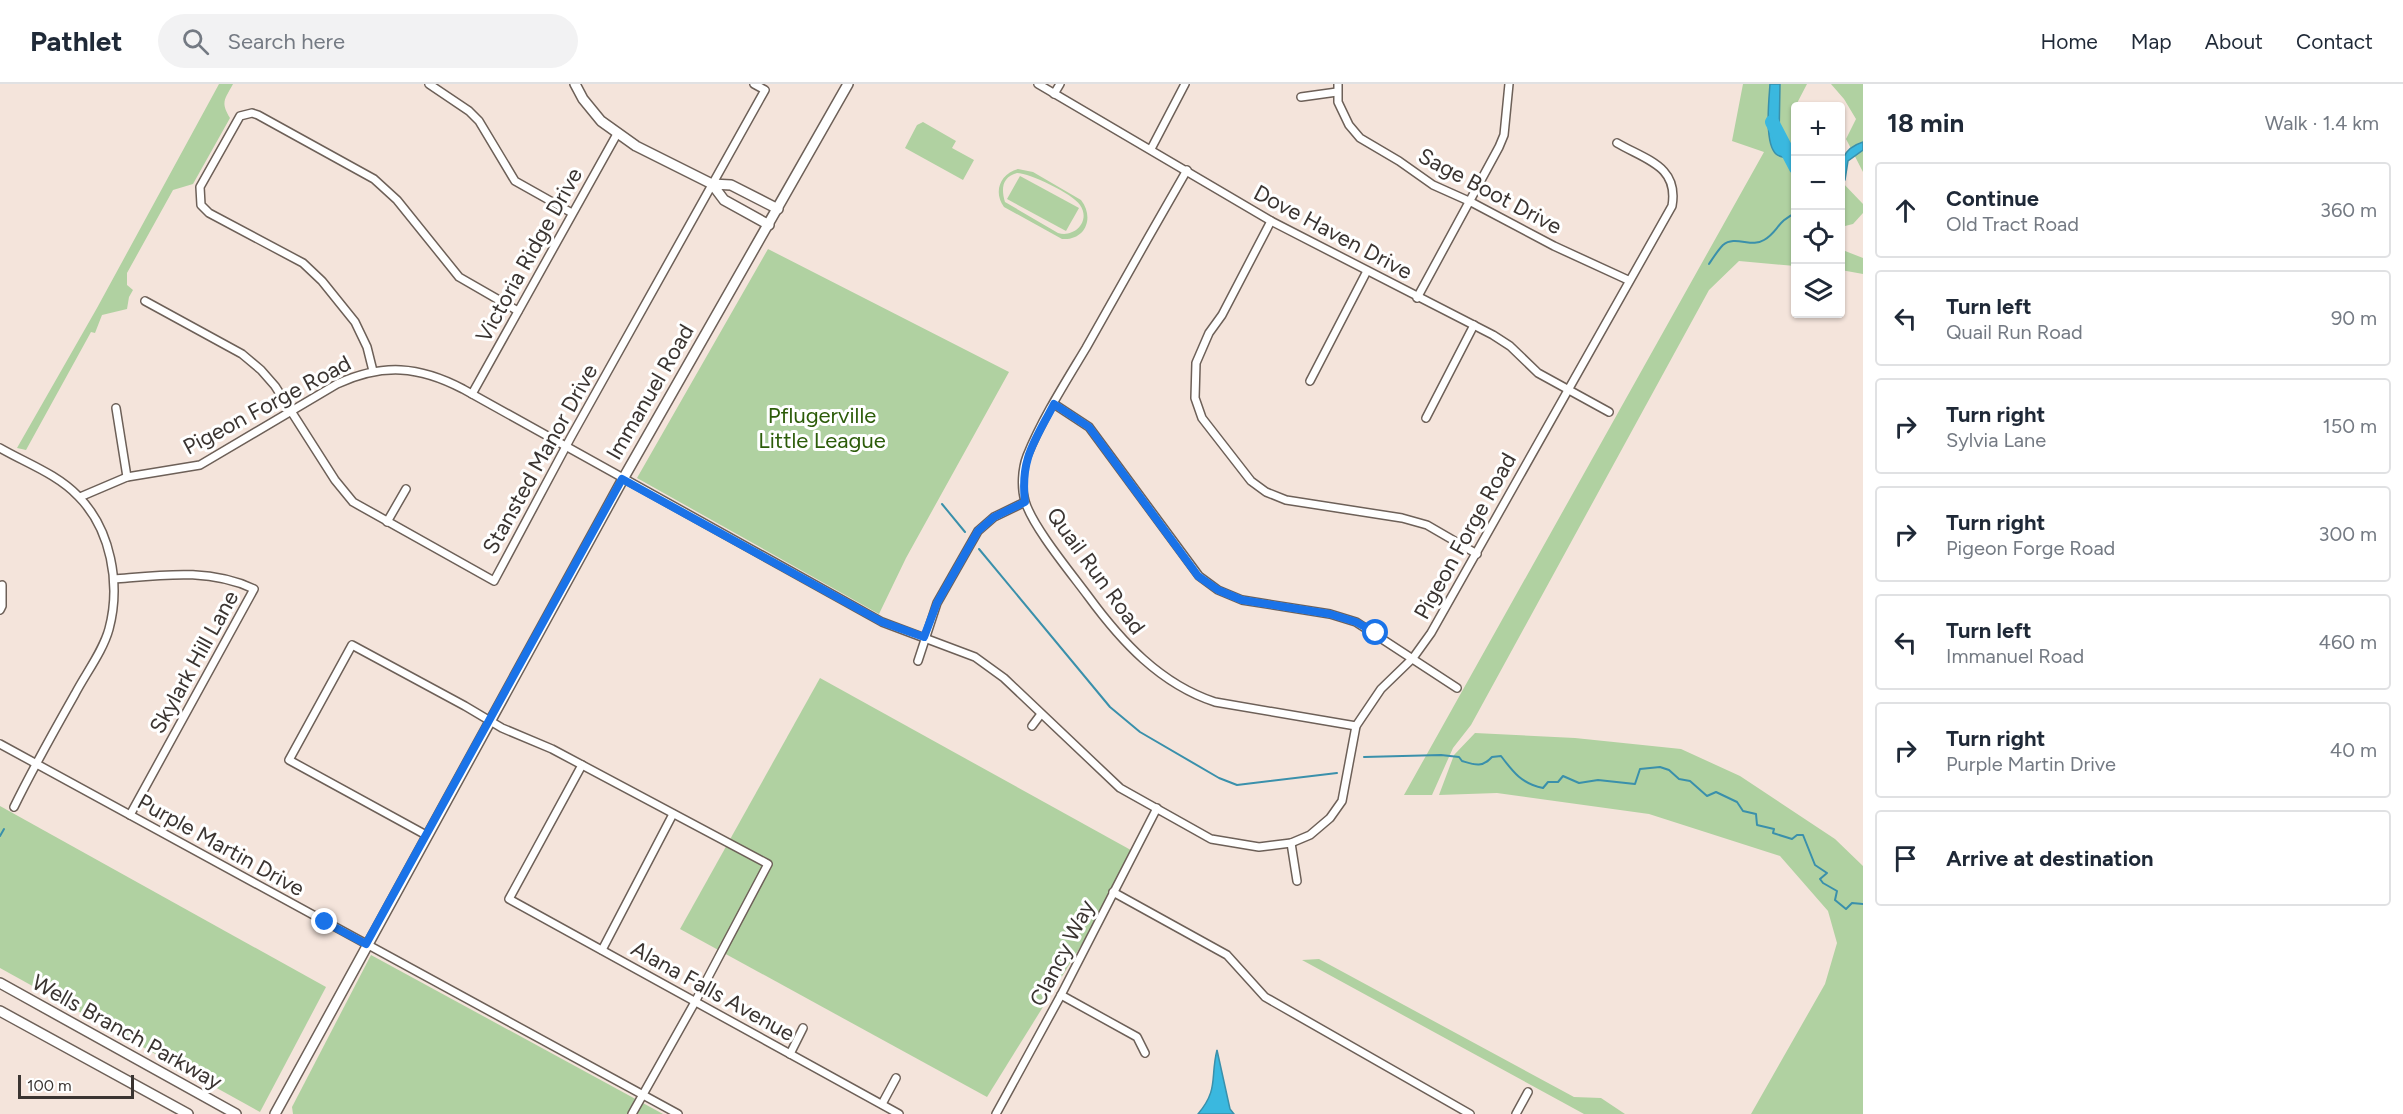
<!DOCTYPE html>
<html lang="en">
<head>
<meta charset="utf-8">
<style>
	:root { --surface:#fff; --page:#f2f2f3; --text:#1f2937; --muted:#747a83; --line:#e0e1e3 }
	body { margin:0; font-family:Figtree,sans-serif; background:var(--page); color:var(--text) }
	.controls { position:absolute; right:18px; top:18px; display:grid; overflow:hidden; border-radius:6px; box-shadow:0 2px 4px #0004 }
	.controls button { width:54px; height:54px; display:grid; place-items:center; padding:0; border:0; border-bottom:2px solid var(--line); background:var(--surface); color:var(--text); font:30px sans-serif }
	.scale { position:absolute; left:18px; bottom:15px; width:116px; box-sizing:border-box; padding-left:6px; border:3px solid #3a3431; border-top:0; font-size:16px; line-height:21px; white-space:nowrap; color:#3a3431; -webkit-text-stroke:4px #fff; paint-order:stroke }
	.stop { position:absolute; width:18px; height:18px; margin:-14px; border:4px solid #1a73e8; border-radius:50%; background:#fff }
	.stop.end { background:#1a73e8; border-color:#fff; box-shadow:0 2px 6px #0008 }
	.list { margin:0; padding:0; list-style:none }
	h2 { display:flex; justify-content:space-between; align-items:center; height:78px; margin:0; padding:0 24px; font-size:26px }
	h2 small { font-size:20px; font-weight:400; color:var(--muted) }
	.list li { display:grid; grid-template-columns:39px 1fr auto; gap:18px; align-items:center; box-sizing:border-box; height:96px; margin:0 12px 12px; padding:0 12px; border:2px solid var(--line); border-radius:6px }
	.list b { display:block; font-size:22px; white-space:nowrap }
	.list p { margin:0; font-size:20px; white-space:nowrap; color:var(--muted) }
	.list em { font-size:20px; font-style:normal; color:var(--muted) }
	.icon { flex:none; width:33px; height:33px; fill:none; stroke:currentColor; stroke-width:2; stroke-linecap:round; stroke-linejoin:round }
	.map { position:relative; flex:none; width:1863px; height:1030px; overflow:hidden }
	header { display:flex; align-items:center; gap:36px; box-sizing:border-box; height:84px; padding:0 30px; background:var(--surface); border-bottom:2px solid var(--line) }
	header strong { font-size:28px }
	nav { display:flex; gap:33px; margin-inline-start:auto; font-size:21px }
	.search { width:420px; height:54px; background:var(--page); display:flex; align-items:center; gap:15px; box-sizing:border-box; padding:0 21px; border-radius:33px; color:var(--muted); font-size:22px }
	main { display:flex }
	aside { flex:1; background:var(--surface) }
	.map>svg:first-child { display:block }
	.green { fill:#b0d1a1; fill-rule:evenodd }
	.water { fill:#3ab8df; stroke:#3a90ab; stroke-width:1.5 }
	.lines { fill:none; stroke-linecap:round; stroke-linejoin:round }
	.stream { stroke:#3a90ab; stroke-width:2 }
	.river { stroke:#3ab8df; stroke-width:14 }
	.minor-casing { stroke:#6d6058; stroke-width:10 }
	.tertiary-casing { stroke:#6d6058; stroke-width:12 }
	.minor { stroke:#fff; stroke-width:7 }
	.tertiary { stroke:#fff; stroke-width:9 }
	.route { stroke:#1a73e8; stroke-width:8 }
	.labels { text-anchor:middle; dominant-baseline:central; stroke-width:6; stroke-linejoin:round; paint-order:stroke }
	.street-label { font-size:22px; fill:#3a3431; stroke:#fff }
	.park-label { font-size:22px; fill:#2c5c09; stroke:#fff }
</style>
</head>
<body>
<header>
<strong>Pathlet</strong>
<div class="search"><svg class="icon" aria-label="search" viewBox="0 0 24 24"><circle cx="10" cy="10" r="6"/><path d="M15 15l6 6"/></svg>Search here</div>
<nav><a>Home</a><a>Map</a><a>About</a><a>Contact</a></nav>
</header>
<main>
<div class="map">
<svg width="1863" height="1030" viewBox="0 0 1863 1030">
	<rect width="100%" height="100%" fill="#f4e4db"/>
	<!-- green -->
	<g class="green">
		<path d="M 219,0 L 233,0 C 225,15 220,18 230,34 L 193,100 L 173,106 L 127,189 L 127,201 L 133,206 L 129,213 L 127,225 L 102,231 L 95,249 L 91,248 L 26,366 L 17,364 L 97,224 Z"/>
		<polygon points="1743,0 1807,0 1794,25 1792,43 1796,48 1795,182 1739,177 1709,206 1471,641 1453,664 1432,711 1404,711 1764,68 1732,57"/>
		<polygon points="1831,0 1863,0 1863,88 1846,55 1856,35 1844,15"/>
		<polygon points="923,38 956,57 952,64 974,76 963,96 905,64 917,41"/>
		<path d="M 1018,85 L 1033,88 L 1081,116 C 1095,134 1085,157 1062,155 L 1004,123 C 993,108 1000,90 1018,85 ZM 1017,89 C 1030,89 1073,110 1080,121 C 1091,137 1075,154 1058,149 L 1005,118 C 1001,105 1002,93 1017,89 Z"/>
		<polygon points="1020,92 1079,124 1066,147 1007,115"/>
		<polygon points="1840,96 1863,120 1863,129 1853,140 1841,143"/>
		<polygon points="768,165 1009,288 906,474 879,530 637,394"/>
		<polygon points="1840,165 1863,174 1863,190 1841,186"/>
		<polygon points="820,594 1138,770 987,1013 680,845"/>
		<polygon points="1475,649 1575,654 1681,665 1740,692 1835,755 1863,782 1863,1030 1751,1030 1825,900 1837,859 1828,827 1780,772 1649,730 1497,709 1439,711 1454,671"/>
		<polygon points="0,722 326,903 260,1028 0,884"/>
		<polygon points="371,871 663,1030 293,1030 292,1023"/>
		<polygon points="1319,875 1574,1013 1601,1014 1625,1030 1584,1030 1302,876"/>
	</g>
	<!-- water -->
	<g class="water">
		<path d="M 1770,0 L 1780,0 L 1779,56 L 1795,75 L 1795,88 L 1789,75 C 1785,73 1779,73 1776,70 C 1764,59 1769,15 1770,0 Z"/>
		<path d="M 1863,58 L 1863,66 L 1848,77 L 1845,96 L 1841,100 C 1840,79 1841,65 1863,58 Z"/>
		<path d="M 1217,966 L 1230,1025 L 1234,1030 L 1198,1030 C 1219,1005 1210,994 1217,966 Z"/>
	</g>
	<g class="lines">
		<!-- stream -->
		<g class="stream">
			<path d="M 1709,180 C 1713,174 1718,166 1723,161 C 1735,151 1752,164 1764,156 C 1778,148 1777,137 1796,129"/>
			<polyline points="942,420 965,448"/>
			<polyline points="979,465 1110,623 1140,648 1219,694 1237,701 1337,689"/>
			<path d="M 1364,673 L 1441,671 L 1459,673 L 1462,677 C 1475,681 1482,684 1492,673 L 1501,672 C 1513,688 1522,700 1543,704 L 1548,698 L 1558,698 L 1563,692 L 1579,699 L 1598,696 L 1635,700 L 1640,685 L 1660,683 L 1669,686 L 1679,695 L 1690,697 L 1707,712 L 1716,708 L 1737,718 L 1743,727 L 1756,730 L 1757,741 L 1774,745 L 1773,749 L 1792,755 L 1797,751 L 1803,751 L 1815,781 L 1827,789 L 1820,795 L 1823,799 L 1837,807 L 1835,816 L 1846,825 L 1852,819 L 1863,820"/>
			<polyline points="0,752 4,745"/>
		</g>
		<!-- river -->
		<polyline class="river" points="1772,38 1796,84"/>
		<!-- minor casing -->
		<g class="minor-casing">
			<g id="minor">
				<polyline points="429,0 469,27 479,37 515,97 572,129"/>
				<polyline points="1038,0 1271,137 1493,251 1510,262 1538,289 1609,328"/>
				<polyline points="1338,0 1338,18 1349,41 1360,54 1399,77 1433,101 1471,118 1554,162 1628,196"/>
				<polyline points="1054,10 1060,0"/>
				<polyline points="1301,13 1337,8"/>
				<polyline points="1151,65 1185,0"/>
				<path d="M 1187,86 C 1153,145 1119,205 1086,264 C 1065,299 1042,335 1027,372 C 1022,385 1021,404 1025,417 C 1032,442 1071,489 1088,512 C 1121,557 1160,600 1215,618 L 1356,642"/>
				<polyline points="1271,137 1222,231 1209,249 1196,279 1195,314 1202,334 1251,397 1266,408 1286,416 1402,434 1427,441 1477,470"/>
				<polyline points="1417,214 1499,63 1504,51 1509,0"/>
				<polyline points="145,217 242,270 261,286 275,302 335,396 353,418 494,497 571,353 765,6 754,0"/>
				<polyline points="373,287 367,263 355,238 322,197 303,179 209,129 201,121 200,103 240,32 252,29 258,31 374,95 397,116 459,193 518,227"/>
				<polyline points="1310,297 1367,187"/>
				<polyline points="472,310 617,50"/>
				<polyline points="1054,320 1089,343 1199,492 1218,506 1242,516 1330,530 1356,538 1457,604"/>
				<polyline points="116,324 127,393"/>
				<polyline points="1426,334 1474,241"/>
				<path d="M 0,364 C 26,379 57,390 78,412 C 111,445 121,500 109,545 C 103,567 86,589 75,610 C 54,647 33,684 14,723"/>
				<path d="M 80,413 L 127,393 L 200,381 L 337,300 C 383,279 419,282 463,305 L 882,538 L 975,573 L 1004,594 L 1120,704 L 1211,755 L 1259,763 L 1291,759 L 1310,751 L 1330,734 L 1342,717 L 1356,642 L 1381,605 L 1413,574 L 1431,549 L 1672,122 C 1679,82 1646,76 1617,59"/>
				<polyline points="387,438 406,405"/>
				<path d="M 114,495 C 163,491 209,484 254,505 L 130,731"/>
				<polyline points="0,526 2,522 2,501"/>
				<polyline points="918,577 937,519 978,447 994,433 1025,418"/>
				<polyline points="1032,642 1041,630"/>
				<polyline points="0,660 678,1030"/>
				<polyline points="582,681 509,815 899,1030"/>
				<polyline points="426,751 289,676 352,561 465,622 502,644 552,665 768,780 695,918 632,1030"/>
				<polyline points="1291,759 1297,797"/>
				<polyline points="1113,808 1227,871 1265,913 1470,1030"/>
				<polyline points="602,866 673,730"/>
				<polyline points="1061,911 1137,953 1145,969"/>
				<polyline points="790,970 803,944"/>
				<polyline points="882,1020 896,994"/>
				<polyline points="996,1030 1061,911 1157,724"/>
				<polyline points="1516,1030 1528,1008"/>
			</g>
		</g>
		<!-- tertiary casing -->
		<g class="tertiary-casing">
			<g id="tertiary">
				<polyline points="575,0 583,15 601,37 636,62 712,100 731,101 778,125"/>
				<polyline points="712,100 724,116 769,141"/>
				<polyline points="0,899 236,1030"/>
				<polyline points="0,927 188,1030"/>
				<polyline points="275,1030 623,395 848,0"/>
			</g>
		</g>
		<!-- minor -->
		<use href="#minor" class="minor"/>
		<!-- tertiary -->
		<use href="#tertiary" class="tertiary"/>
	</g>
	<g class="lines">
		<!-- route -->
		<path class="route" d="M 325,838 L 366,860 L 622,395 L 882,538 L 924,553 L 937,519 L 978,447 L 994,433 L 1025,418 C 1020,374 1035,357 1054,320 L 1089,343 L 1198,492 L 1218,506 L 1242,516 L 1330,530 L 1356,538 L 1376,549"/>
	</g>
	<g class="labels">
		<!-- street labels -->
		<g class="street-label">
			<text transform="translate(1490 107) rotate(28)">Sage Boot Drive</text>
			<text transform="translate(1333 148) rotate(28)">Dove Haven Drive</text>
			<text transform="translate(529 171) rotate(-61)">Victoria Ridge Drive</text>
			<text transform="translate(650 308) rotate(-60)">Immanuel Road</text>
			<text transform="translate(267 321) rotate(-28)">Pigeon Forge Road</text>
			<text transform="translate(540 375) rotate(-61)">Stansted Manor Drive</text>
			<text transform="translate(1465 452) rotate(-61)">Pigeon Forge Road</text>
			<text transform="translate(1096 487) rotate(54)">Quail Run Road</text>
			<text transform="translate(194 578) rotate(-61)">Skylark Hill Lane</text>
			<text transform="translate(221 761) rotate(29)">Purple Martin Drive</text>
			<text transform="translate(1062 869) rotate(-63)">Clancy Way</text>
			<text transform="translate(713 907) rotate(29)">Alana Falls Avenue</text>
			<text transform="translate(127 948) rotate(29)">Wells Branch Parkway</text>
		</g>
		<!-- park labels -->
		<g class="park-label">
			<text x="822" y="331">Pflugerville<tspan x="822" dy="25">Little League</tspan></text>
		</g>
	</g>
</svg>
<div class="controls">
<button>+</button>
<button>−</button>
<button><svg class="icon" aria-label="locate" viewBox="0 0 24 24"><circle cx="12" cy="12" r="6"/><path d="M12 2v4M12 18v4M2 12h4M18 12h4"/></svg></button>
<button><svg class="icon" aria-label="layers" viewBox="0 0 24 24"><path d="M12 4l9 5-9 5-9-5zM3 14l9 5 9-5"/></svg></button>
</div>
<div class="scale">100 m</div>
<div class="stop" style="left:1376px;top:549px"></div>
<div class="stop end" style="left:325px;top:838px"></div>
</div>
<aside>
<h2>18 min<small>Walk · 1.4 km</small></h2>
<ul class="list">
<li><svg class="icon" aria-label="ahead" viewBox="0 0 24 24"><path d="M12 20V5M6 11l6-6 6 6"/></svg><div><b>Continue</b><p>Old Tract Road</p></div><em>360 m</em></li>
<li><svg class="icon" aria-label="left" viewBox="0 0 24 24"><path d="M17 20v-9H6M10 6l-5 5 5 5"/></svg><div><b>Turn left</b><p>Quail Run Road</p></div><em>90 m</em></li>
<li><svg class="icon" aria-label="right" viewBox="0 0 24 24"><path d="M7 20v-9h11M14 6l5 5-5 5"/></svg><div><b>Turn right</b><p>Sylvia Lane</p></div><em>150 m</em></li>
<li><svg class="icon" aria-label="right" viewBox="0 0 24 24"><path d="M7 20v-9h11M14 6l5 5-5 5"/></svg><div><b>Turn right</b><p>Pigeon Forge Road</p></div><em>300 m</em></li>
<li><svg class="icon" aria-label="left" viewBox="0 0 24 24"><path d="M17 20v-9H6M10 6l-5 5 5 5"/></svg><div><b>Turn left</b><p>Immanuel Road</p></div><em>460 m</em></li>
<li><svg class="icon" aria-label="right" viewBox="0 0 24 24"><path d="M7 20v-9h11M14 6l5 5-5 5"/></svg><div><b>Turn right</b><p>Purple Martin Drive</p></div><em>40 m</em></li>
<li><svg class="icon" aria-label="arrive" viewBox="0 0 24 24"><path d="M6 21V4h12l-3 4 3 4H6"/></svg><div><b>Arrive at destination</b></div></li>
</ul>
</aside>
</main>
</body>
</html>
